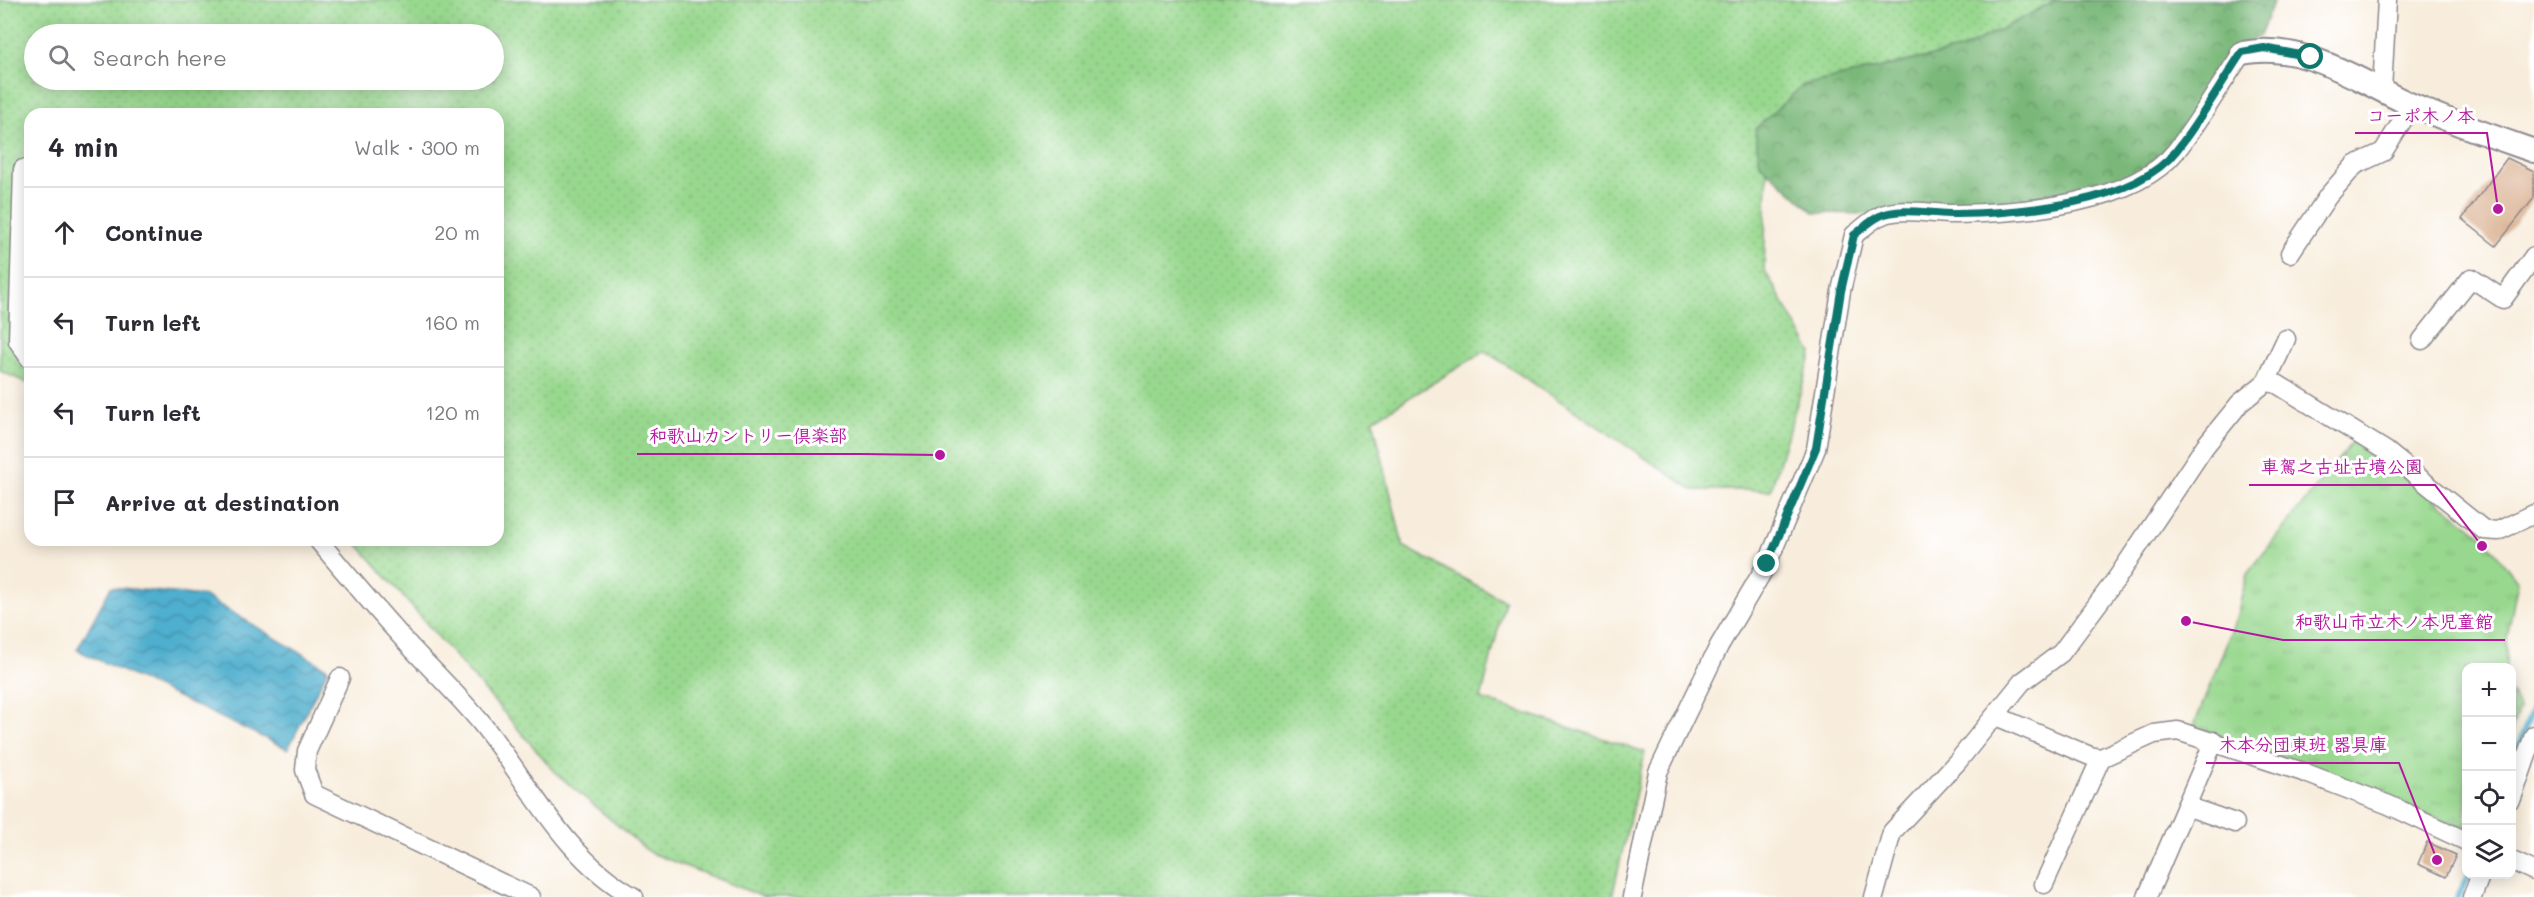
<!DOCTYPE html>
<html lang="en">
<head>
<meta charset="utf-8">
<style>
	:root { --surface:#fff; --page:#f2f2f3; --text:#2b2b33; --muted:#7c7c81; --line:#e1e1e2 }
	body { margin:0; font-family:Mali,"Klee One",sans-serif; background:var(--page); color:var(--text) }
	.controls { position:absolute; right:18px; bottom:18px; display:grid; overflow:hidden; border-radius:12px; box-shadow:0 3px 15px #0003 }
	.controls button { width:54px; height:54px; display:grid; place-items:center; padding:0; border:0; border-bottom:2px solid var(--line); background:var(--surface); color:var(--text); font:30px sans-serif }
	.stop { position:absolute; width:18px; height:18px; margin:-14px; border:4px solid #0f766e; border-radius:50%; background:#fff }
	.stop.end { background:#0f766e; border-color:#fff; box-shadow:0 2px 6px #0008 }
	.list { margin:0; padding:0; list-style:none }
	h2 { display:flex; justify-content:space-between; align-items:center; height:78px; margin:0; padding:0 24px; font-size:26px }
	h2 small { font-size:20px; font-weight:400; color:var(--muted) }
	.list li { display:grid; grid-template-columns:39px 1fr auto; gap:18px; align-items:center; box-sizing:border-box; height:90px; padding:0 24px; border-top:2px solid var(--line) }
	.list b { display:block; font-size:22px; white-space:nowrap }
	.list em { font-size:20px; font-style:normal; color:var(--muted) }
	.icon { flex:none; width:33px; height:33px; fill:none; stroke:currentColor; stroke-width:2; stroke-linecap:round; stroke-linejoin:round }
	.map { position:relative; flex:none; width:2534px; height:897px; overflow:hidden }
	.search { position:absolute; background:var(--surface); box-shadow:0 3px 15px #0003; left:24px; top:24px; width:480px; height:66px; display:flex; align-items:center; gap:15px; box-sizing:border-box; padding:0 21px; border-radius:33px; color:var(--muted); font-size:22px }
	.panel { position:absolute; background:var(--surface); box-shadow:0 3px 15px #0003; left:24px; top:108px; width:480px; height:438px; border-radius:18px }
	.map>svg:first-child { display:block }
	.grass { fill:url(#grass-dots); stroke:#5d7d64; stroke-width:1.5; fill-rule:evenodd }
	.forest { fill:url(#forest-crowns); stroke:#4e6d5a; stroke-width:1.5 }
	.park { fill:url(#park-tufts); stroke:#5d7d64; stroke-width:1.5 }
	.water { fill:url(#water-waves); stroke:#386884; stroke-width:1.5 }
	.lines { fill:none; stroke-linecap:round; stroke-linejoin:round }
	.stream { stroke:#4fafce; stroke-width:6 }
	.building { fill:#d6a784 }
	.minor-casing { stroke:#8d888c; stroke-width:21 }
	.tertiary-casing { stroke:#8d888c; stroke-width:26 }
	.minor { stroke:#fff; stroke-width:18 }
	.tertiary { stroke:#fff; stroke-width:22 }
	.route { stroke:#0f766e; stroke-width:8 }
	.leader { fill:none; stroke:#b5179e; stroke-width:2 }
	.callout-dot { fill:#b5179e; stroke:#fff; stroke-width:2 }
	.callout-label { font-size:18px; text-anchor:middle; font-weight:bold; fill:#b5179e; stroke:#fff; stroke-width:6; stroke-linejoin:round; paint-order:stroke }
</style>
</head>
<body>
<div class="map">
<svg width="2534" height="897" viewBox="0 0 2534 897">
	<defs>
		<pattern id="grass-dots" width="8" height="8" patternUnits="userSpaceOnUse" patternTransform="scale(1.5)"><rect width="8" height="8" fill="#98d88e"/><path d="M2 2h.1M6 6h.1" fill="none" stroke="#83b97b" stroke-width="1.8" stroke-linecap="round"/></pattern>
		<pattern id="forest-crowns" width="20" height="18" patternUnits="userSpaceOnUse" patternTransform="scale(1.5)"><rect width="20" height="18" fill="#7ab879"/><path d="M2 6a3 3 0 1 1 6 0M12 15a3 3 0 1 1 6 0" fill="none" stroke="#649564"/></pattern>
		<pattern id="park-tufts" width="24" height="20" patternUnits="userSpaceOnUse" patternTransform="scale(1.5)"><rect width="24" height="20" fill="#98d88e"/><path d="M3 7l-1-3M5 7V3M7 7l1-3M15 17l-1-3M17 17v-4M19 17l1-3" fill="none" stroke="#83b97b"/></pattern>
		<pattern id="water-waves" width="16" height="10" patternUnits="userSpaceOnUse" patternTransform="scale(1.5)"><rect width="16" height="10" fill="#4fafce"/><path d="M0 5q4-4 8 0t8 0" fill="none" stroke="#418ea8"/></pattern>
	</defs>
	<rect width="100%" height="100%" fill="#fff"/>
	<filter id="ink" filterUnits="userSpaceOnUse"><feTurbulence type="fractalNoise" baseFrequency=".0167" numOctaves="2"/><feDisplacementMap in="SourceGraphic" scale="12" xChannelSelector="R" yChannelSelector="G"/><feConvolveMatrix kernelMatrix="1 2 1 2 8 2 1 2 1" color-interpolation-filters="sRGB"/></filter>
	<filter id="wash" filterUnits="userSpaceOnUse"><feTurbulence type="fractalNoise" baseFrequency=".008" numOctaves="4" result="noise"/><feDisplacementMap in="SourceGraphic" scale="24" xChannelSelector="R" yChannelSelector="G"/><feGaussianBlur stdDeviation="1.35" result="paint"/><feColorMatrix in="noise" values="0 0 0 0 0 0 0 0 0 0 0 0 0 0 0 0 0 1.4 0 .05"/><feComposite in="paint" operator="in"/></filter>
	<g filter="url(#wash)">
		<rect width="100%" height="100%" fill="#f8eddc"/>
		<!-- grass -->
		<path class="grass" d="M 0,0 L 2090,0 L 2088,5 L 1769,116 L 1764,269 L 1812,353 L 1771,490 L 1693,490 L 1485,351 L 1373,420 L 1403,546 L 1505,601 L 1481,699 L 1645,752 L 1612,897 L 764,897 L 649,852 L 557,774 L 354,540 L 498,540 L 498,114 L 30,114 L 30,384 L 0,371 ZM 34,34 L 494,34 L 494,80 L 34,80 Z"/>
		<!-- forest -->
		<polygon class="forest" points="2057,0 2274,0 2260,36 2246,42 2169,148 2121,185 2028,203 1874,214 1815,213 1760,164 1755,129 1803,85 1963,49"/>
		<!-- park -->
		<g class="park">
			<polygon points="2353,441 2373,451 2483,536 2518,582 2507,637 2506,667 2466,668 2466,829 2194,726 2237,616 2247,574"/>
			<polygon points="2512,692 2519,708 2512,729"/>
		</g>
		<!-- water -->
		<polygon class="water" points="111,587 204,596 328,669 288,749 77,650"/>
		<g class="lines">
			<!-- stream -->
			<g class="stream">
				<polyline points="2512,764 2534,704"/>
				<polyline points="2457,897 2470,874"/>
			</g>
		</g>
		<g id="blocks">
			<!-- building -->
			<g class="building">
				<polygon points="2507,158 2534,171 2534,198 2496,246 2462,219"/>
				<polygon points="2427,842 2456,855 2446,877 2418,864"/>
			</g>
		</g>
	</g>
	<g filter="url(#ink)">
		<use href="#blocks" fill-opacity="0" stroke="#8d888c" stroke-width="1.5"/>
		<g class="lines">
			<!-- minor casing -->
			<g class="minor-casing">
				<g id="minor">
					<polyline points="2382,90 2387,0"/>
					<polyline points="23,169 18,341 30,359"/>
					<polyline points="2290,253 2328,196 2355,165 2383,152 2412,105"/>
					<polyline points="2422,340 2471,278 2503,299 2534,256"/>
					<polyline points="2266,382 2286,339"/>
					<path d="M 318,540 C 347,575 377,610 407,643 C 432,670 459,696 482,724 C 530,784 564,858 634,897"/>
					<polyline points="340,678 307,751 305,770 314,794 531,897"/>
					<polyline points="1996,716 2090,756 2101,758 2154,734 2178,731 2303,772 2389,805 2466,841"/>
					<polyline points="2512,798 2534,735"/>
					<polyline points="2186,806 2235,823"/>
					<polyline points="2512,861 2534,871"/>
					<polyline points="2044,884 2101,758"/>
					<path d="M 1632,897 L 1658,772 L 1719,646 L 1767,564 L 1816,449 L 1841,291 L 1854,235 C 1862,229 1871,220 1880,216 C 1901,206 1934,215 1957,214 C 2021,213 2134,204 2176,151 C 2200,121 2220,85 2242,53"/>
					<polyline points="1874,897 1892,832 1958,761 2022,682 2061,653 2117,578 2205,446 2240,403 2266,382 2277,384 2386,451 2484,530 2498,531 2534,514"/>
					<polyline points="2147,897 2214,741"/>
					<polyline points="2472,897 2481,874"/>
				</g>
			</g>
			<!-- tertiary casing -->
			<g class="tertiary-casing">
				<path id="tertiary" d="M 2242,53 C 2301,41 2354,78 2405,102 C 2447,121 2491,136 2534,151"/>
			</g>
			<!-- minor -->
			<use href="#minor" class="minor"/>
			<!-- tertiary -->
			<use href="#tertiary" class="tertiary"/>
		</g>
	</g>
	<g class="lines" filter="url(#ink)">
		<!-- route -->
		<path class="route" d="M 1767,564 L 1816,448 L 1841,291 L 1854,235 C 1862,229 1871,220 1880,216 C 1901,206 1934,215 1957,214 C 2020,213 2134,204 2176,151 C 2200,121 2220,85 2242,52 L 2264,48 L 2311,57"/>
	</g>
	<!-- callouts -->
	<path class="leader" d="M2498 209L2487 133H2355M940 455L859 454H637M2482 546L2435 485H2249M2186 621L2283 640H2505M2437 860L2399 763H2206"/>
	<g class="callout-dot">
		<circle cx="2498" cy="209" r="6"/>
		<circle cx="940" cy="455" r="6"/>
		<circle cx="2482" cy="546" r="6"/>
		<circle cx="2186" cy="621" r="6"/>
		<circle cx="2437" cy="860" r="6"/>
	</g>
	<g class="callout-label">
		<text x="2421" y="122">コーポ木ノ本</text>
		<text x="748" y="442">和歌山カントリー倶楽部</text>
		<text x="2342" y="473">車駕之古址古墳公園</text>
		<text x="2394" y="628">和歌山市立木ノ本児童館</text>
		<text x="2303" y="751">木本分団東班 器具庫</text>
	</g>
</svg>
<div class="controls">
<button>+</button>
<button>−</button>
<button><svg class="icon" aria-label="locate" viewBox="0 0 24 24"><circle cx="12" cy="12" r="6"/><path d="M12 2v4M12 18v4M2 12h4M18 12h4"/></svg></button>
<button><svg class="icon" aria-label="layers" viewBox="0 0 24 24"><path d="M12 4l9 5-9 5-9-5zM3 14l9 5 9-5"/></svg></button>
</div>
<div class="stop" style="left:2311px;top:57px"></div>
<div class="stop end" style="left:1767px;top:564px"></div>
<div class="search"><svg class="icon" aria-label="search" viewBox="0 0 24 24"><circle cx="10" cy="10" r="6"/><path d="M15 15l6 6"/></svg>Search here</div>
<section class="panel">
<h2>4 min<small>Walk · 300 m</small></h2>
<ul class="list">
<li><svg class="icon" aria-label="ahead" viewBox="0 0 24 24"><path d="M12 20V5M6 11l6-6 6 6"/></svg><div><b>Continue</b></div><em>20 m</em></li>
<li><svg class="icon" aria-label="left" viewBox="0 0 24 24"><path d="M17 20v-9H6M10 6l-5 5 5 5"/></svg><div><b>Turn left</b></div><em>160 m</em></li>
<li><svg class="icon" aria-label="left" viewBox="0 0 24 24"><path d="M17 20v-9H6M10 6l-5 5 5 5"/></svg><div><b>Turn left</b></div><em>120 m</em></li>
<li><svg class="icon" aria-label="arrive" viewBox="0 0 24 24"><path d="M6 21V4h12l-3 4 3 4H6"/></svg><div><b>Arrive at destination</b></div></li>
</ul>
</section>
</div>
</body>
</html>
